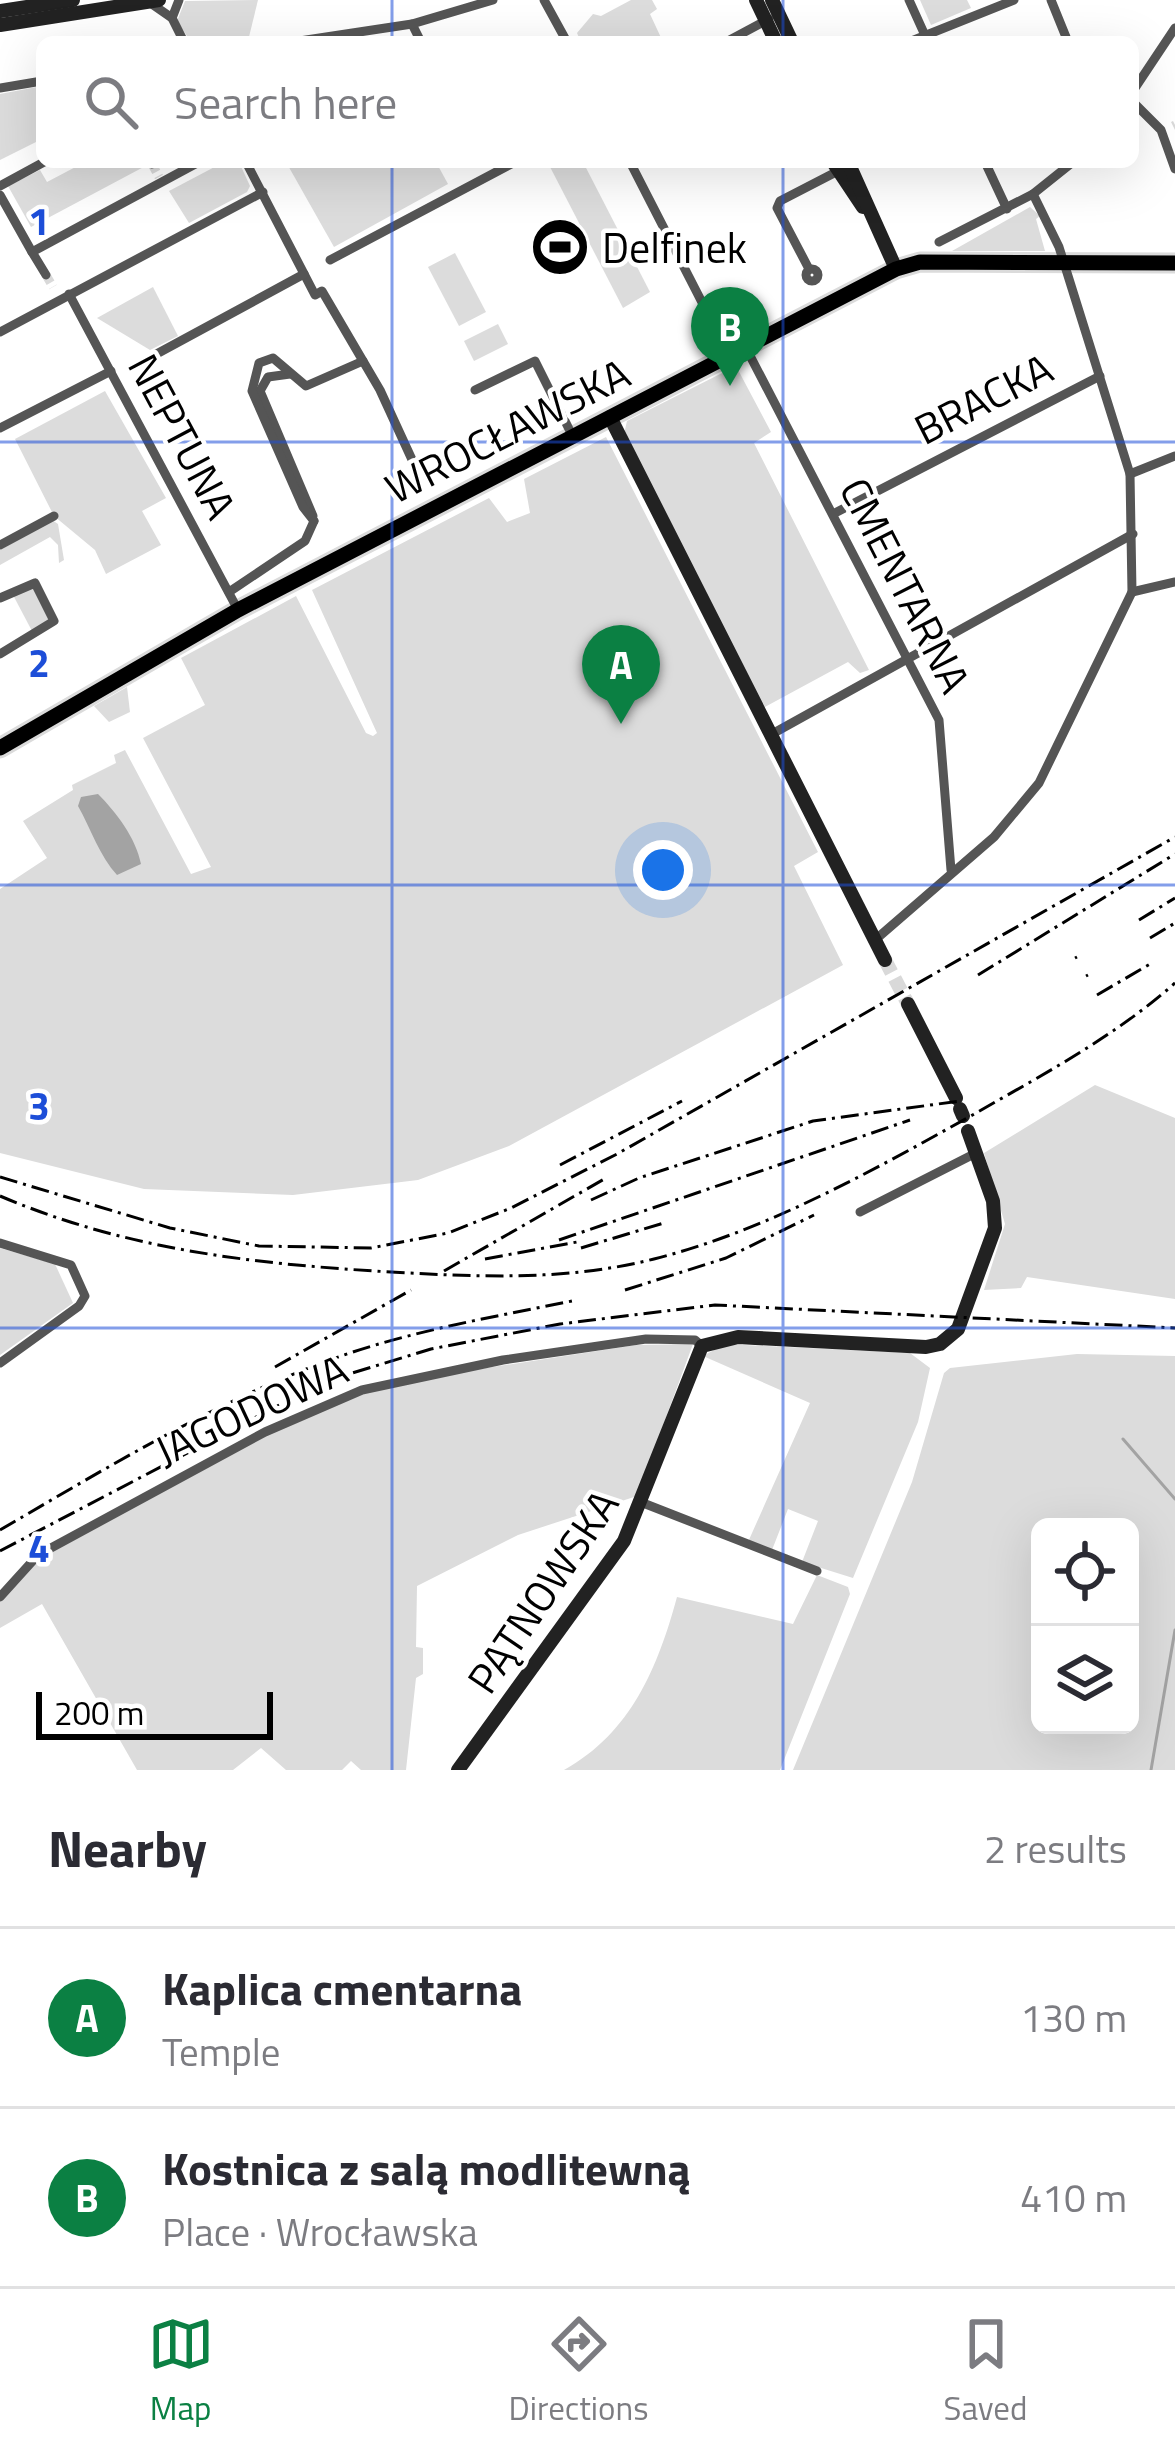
<!DOCTYPE html>
<html lang="en">
<head>
<meta charset="utf-8">
<style>
	:root { --surface:#fff; --page:#f2f2f3; --text:#2b2b33; --muted:#7c7c81; --line:#e1e1e2; --accent:#0b8043 }
	body { margin:0; font-family:"Titillium Web",sans-serif; background:var(--page); color:var(--text) }
	.controls { position:absolute; right:36px; bottom:36px; display:grid; overflow:hidden; border-radius:18px; box-shadow:0 12px 48px #0002 }
	.controls button { width:108px; height:108px; display:grid; place-items:center; padding:0; border:0; border-bottom:3px solid var(--line); background:var(--surface); color:var(--text); font:60px sans-serif }
	.scale { position:absolute; left:36px; bottom:30px; width:237px; box-sizing:border-box; padding-left:12px; border:6px solid #000; border-top:0; font-size:33px; line-height:42px; white-space:nowrap; color:#000; -webkit-text-stroke:9px #fff; paint-order:stroke }
	.you { position:absolute; left:663px; top:870px; width:42px; height:42px; margin:-30px; border:9px solid #fff; border-radius:50%; background:#1a73e8; box-shadow:0 0 0 18px #1a73e833 }
	.badge { display:grid; place-items:center; width:78px; height:78px; border-radius:50%; background:var(--accent); color:#fff; font-size:39px; font-weight:700 }
	.pin { position:absolute; translate:-50% -99px; filter:drop-shadow(0 3px 6px #0008) }
	.pin::after { content:''; position:absolute; top:63px; width:42px; height:36px; background:inherit; clip-path:polygon(0 0,100% 0,50% 100%) }
	.list { margin:0; padding:0; list-style:none }
	h2 { display:flex; justify-content:space-between; align-items:center; height:156px; margin:0; padding:0 48px; font-size:51px }
	h2 small { font-size:39px; font-weight:400; color:var(--muted) }
	.list li { display:grid; grid-template-columns:78px 1fr auto; gap:36px; align-items:center; box-sizing:border-box; height:180px; padding:0 48px; border-top:3px solid var(--line) }
	.list b { display:block; font-size:45px; white-space:nowrap }
	.list p { margin:0; font-size:39px; white-space:nowrap; color:var(--muted) }
	.list em { font-size:39px; font-style:normal; color:var(--muted) }
	.icon { flex:none; width:66px; height:66px; fill:none; stroke:currentColor; stroke-width:2; stroke-linecap:round; stroke-linejoin:round }
	.map { position:relative; flex:none; width:1175px; height:1770px; overflow:hidden }
	.search { position:absolute; background:var(--surface); box-shadow:0 12px 48px #0002; left:36px; right:36px; top:36px; height:132px; display:flex; align-items:center; gap:30px; box-sizing:border-box; padding:0 42px; border-radius:18px; color:var(--muted); font-size:45px }
	.sheet { height:516px; background:var(--surface) }
	nav { display:flex; justify-content:space-around; align-items:center; box-sizing:border-box; height:168px; border-top:3px solid var(--line); background:var(--surface); font-size:33px; color:var(--muted) }
	nav a { display:grid; justify-items:center; gap:6px }
	nav .on { color:var(--accent) }
	.map>svg:first-child { display:block }
	.green { fill:#dcdcdc; fill-rule:evenodd }
	.water { fill:#a3a3a3 }
	.lines { fill:none; stroke-linecap:round; stroke-linejoin:round }
	.stream { stroke:#a3a3a3; stroke-width:3 }
	.street-tunnel { stroke:#d9d9d9; stroke-width:9; stroke-dasharray:9 4.5; stroke-linecap:butt }
	.secondary-tunnel { stroke:#d9d9d9; stroke-width:14; stroke-dasharray:14 7; stroke-linecap:butt }
	.primary-casing { stroke:#dbdbdb; stroke-width:21 }
	.street { stroke:#555; stroke-width:9 }
	.secondary { stroke:#222; stroke-width:14 }
	.primary { stroke:#000; stroke-width:15 }
	.rail { stroke:#000; stroke-width:3; stroke-dasharray:18 6 3 6; stroke-linecap:butt }
	.grid { fill:none; stroke:#1d4ed8; stroke-width:3; stroke-opacity:0.55 }
	.labels { text-anchor:middle; dominant-baseline:central; stroke-width:9; stroke-linejoin:round; paint-order:stroke }
	.poi-label { font-size:42px; fill:#000; stroke:#fff; text-anchor:start }
	.street-label { font-size:42px; fill:#000; stroke:#fff }
	.grid-label { font-size:39px; text-anchor:middle; font-weight:bold; fill:#1d4ed8; stroke:#fff; stroke-width:9; stroke-linejoin:round; paint-order:stroke }
</style>
</head>
<body>
<div class="map">
<svg width="1175" height="1770" viewBox="0 0 1175 1770">
	<rect width="100%" height="100%" fill="#fff"/>
	<!-- green -->
	<g class="green">
		<polygon points="258,0 248,41 191,42 177,21 185,1"/>
		<polygon points="631,0 652,0 657,9 650,14 663,42 581,42 577,33 593,14 601,16"/>
		<polygon points="920,0 967,0 971,8 931,25"/>
		<polygon points="42,86 42,139 0,160 0,94"/>
		<polygon points="85,162 153,162 31,227 8,186 40,170 47,182"/>
		<polygon points="224,162 239,162 250,186 247,192 189,223 169,191"/>
		<polygon points="286,162 436,162 448,184 334,247"/>
		<polygon points="583,162 650,292 623,308 548,163"/>
		<polygon points="1030,207 1040,216 1036,219 1045,251 952,251"/>
		<polygon points="455,253 486,312 459,326 428,267"/>
		<polygon points="153,287 178,336 150,350 97,318"/>
		<polygon points="498,324 508,344 474,361 464,341"/>
		<polygon points="736,366 771,432 754,443 869,670 860,673 848,662 763,708 624,434 627,421"/>
		<polygon points="105,391 166,498 142,511 161,545 106,574 95,550 54,516 15,439"/>
		<polygon points="606,437 818,852 794,866 843,965 509,1146 418,1180 293,1195 144,1189 0,1153 0,889 47,858 23,821 73,790 72,785 116,763 114,755 125,750 191,874 211,867 143,738 205,705 181,658 296,596 366,733 373,736 377,733 312,590 489,498 507,522 530,513 524,479"/>
		<polygon points="52,520 58,524 64,560 59,563 58,545 50,537 0,565 0,550"/>
		<polygon points="27,587 35,589 51,621 32,631 13,595"/>
		<polygon points="127,687 130,712 109,722 94,706"/>
		<polygon points="1095,1085 1175,1118 1175,1299 1027,1277 1021,1288 984,1290 1005,1224 984,1153"/>
		<polygon points="0,1248 55,1264 73,1303 0,1355"/>
		<polygon points="693,1344 637,1496 518,1535 417,1586 416,1647 423,1648 423,1674 416,1678 406,1770 361,1770 351,1761 342,1770 286,1770 261,1748 233,1770 137,1770 42,1604 0,1628 0,1601 38,1559 286,1425 362,1394 460,1372 636,1345"/>
		<polygon points="725,1344 910,1353 930,1368 918,1422 853,1578 802,1562 818,1521 788,1509 772,1550 748,1542 810,1403 703,1356"/>
		<path d="M 1077,1354 L 1175,1356 L 1175,1770 L 793,1770 L 912,1482 L 944,1373 L 950,1368 ZM 1130,1527 L 1130,1725 L 1040,1725 L 1040,1527 Z"/>
		<path d="M 817,1575 L 848,1587 L 850,1594 L 780,1770 L 564,1770 C 631,1733 658,1667 677,1597 L 793,1624 Z"/>
	</g>
	<!-- water -->
	<path class="water" d="M 98,794 C 116,812 136,838 141,864 L 117,875 C 100,857 91,829 78,806 L 81,797 Z"/>
	<g class="lines">
		<!-- stream -->
		<g class="stream">
			<polyline points="1123,1439 1175,1499"/>
			<polyline points="1151,1770 1175,1630"/>
		</g>
		<!-- street-tunnel -->
		<g class="street-tunnel">
			<polyline points="1173,126 1175,125"/>
			<polyline points="152,164 159,177"/>
			<polyline points="46,275 53,287"/>
		</g>
		<!-- secondary-tunnel -->
		<polyline class="secondary-tunnel" points="885,960 908,1004"/>
		<!-- primary casing -->
		<g class="primary-casing">
			<polyline id="primary" points="0,748 238,610 896,269 920,262 1175,263"/>
		</g>
		<!-- street -->
		<g class="street">
			<polyline points="544,0 567,42"/>
			<polyline points="909,0 928,42"/>
			<polyline points="1051,0 1068,42"/>
			<polyline points="149,2 172,18 184,42"/>
			<polyline points="172,18 179,0"/>
			<polyline points="412,24 421,42"/>
			<polyline points="293,42 412,24 493,0"/>
			<polyline points="726,42 769,19"/>
			<polyline points="909,42 1014,0"/>
			<polyline points="0,88 42,81"/>
			<polyline points="1133,91 1175,28"/>
			<polyline points="1133,102 1161,130 1175,169"/>
			<polyline points="151,162 152,164"/>
			<polyline points="246,162 315,295 322,291 380,390 420,477"/>
			<polyline points="630,162 729,355"/>
			<polyline points="985,162 1007,209"/>
			<polyline points="0,186 44,162"/>
			<polyline points="0,195 32,252 199,162"/>
			<polyline points="939,242 1033,194 1073,162"/>
			<polyline points="32,252 46,275"/>
			<polyline points="330,260 515,162"/>
			<circle cx="812" cy="275" r="6"/>
			<polyline points="809,269 777,208 780,201 840,170"/>
			<polyline points="69,294 238,610"/>
			<polyline points="0,332 263,192"/>
			<polyline points="746,348 939,720 951,870"/>
			<polyline points="138,364 304,274"/>
			<polyline points="290,374 268,377 260,391 313,516"/>
			<polyline points="475,390 535,361 573,437"/>
			<polyline points="0,428 111,371"/>
			<polyline points="1130,474 1175,456"/>
			<polyline points="833,514 1100,376"/>
			<polyline points="314,521 303,507 252,391 259,363 273,358 306,386 363,361"/>
			<polyline points="0,545 54,516"/>
			<polyline points="229,592 305,541 314,521"/>
			<polyline points="1132,592 1175,582"/>
			<polyline points="0,598 35,583 54,621 0,654"/>
			<polyline points="772,734 1133,534"/>
			<polyline points="875,940 994,837 1039,783 1132,592 1130,474 1059,247 1033,194"/>
			<polyline points="860,1212 976,1153"/>
			<polyline points="0,1243 71,1265 85,1296 79,1306 0,1363"/>
			<polyline points="643,1503 817,1571"/>
			<polyline points="0,1597 38,1555 265,1432 362,1390 503,1360 646,1339 695,1340 702,1346"/>
		</g>
		<!-- secondary -->
		<g class="secondary">
			<polyline points="756,0 776,42"/>
			<polyline points="772,0 792,42"/>
			<polyline points="0,11 73,0"/>
			<polyline points="0,25 159,0"/>
			<polyline points="833,162 863,207"/>
			<polyline points="848,162 896,269"/>
			<polyline points="610,417 885,960"/>
			<polyline points="908,1004 956,1098"/>
			<polyline points="960,1109 963,1116"/>
			<polyline points="458,1770 624,1541 702,1346 738,1337 926,1347 940,1344 958,1329 995,1228 993,1201 968,1131"/>
		</g>
		<!-- primary -->
		<use href="#primary" class="primary"/>
		<!-- rail -->
		<g class="rail">
			<polyline points="1139,920 1175,898"/>
			<polyline points="1150,938 1175,923"/>
			<polyline points="1075,958 1077,957"/>
			<polyline points="978,975 1175,854"/>
			<polyline points="1086,976 1088,975"/>
			<polyline points="1097,995 1150,964"/>
			<polyline points="560,1165 682,1101"/>
			<polyline points="0,1177 170,1228 259,1246 371,1248 448,1233 511,1208 617,1154 1175,837"/>
			<path d="M 0,1196 C 127,1250 254,1264 391,1272 C 480,1277 567,1281 654,1259 C 765,1231 870,1172 969,1117 C 1040,1076 1113,1038 1175,983"/>
			<polyline points="591,1200 639,1178 813,1121 960,1101"/>
			<polyline points="559,1240 910,1120"/>
			<polyline points="581,1248 667,1222"/>
			<polyline points="485,1259 577,1242"/>
			<polyline points="444,1271 606,1178"/>
			<polyline points="625,1290 726,1258 814,1215"/>
			<polyline points="275,1367 411,1290"/>
			<path d="M 0,1530 C 110,1466 224,1396 344,1355 C 420,1329 499,1316 577,1300"/>
			<polyline points="0,1551 323,1382 431,1349 560,1324 715,1305 1175,1328"/>
		</g>
	</g>
	<!-- grid -->
	<path class="grid" d="M 392,0 L 392,42M 783,0 L 783,42M 392,162 L 392,1770M 783,162 L 783,1770M 0,442 L 1175,442M 0,885 L 1175,885M 0,1328 L 1175,1328"/>
	<!-- icons -->
	<defs>
		<g id="stadium-disc" transform="scale(3)"><circle r="9.5" fill="#000" stroke="#fff"/><path d="M0-5a6.5 5 0 1 0 0 10a6.5 5 0 1 0 0-10ZM-3.5-1.8h7v3.6h-7Z" fill="#fff"/></g>
	</defs>
	<g fill-rule="evenodd">
		<use href="#stadium-disc" x="560" y="247"/>
	</g>
	<g class="labels">
		<!-- poi labels -->
		<g class="poi-label">
			<text x="602" y="247">Delfinek</text>
		</g>
		<!-- street labels -->
		<g class="street-label">
			<text transform="translate(983 398) rotate(-27)">BRACKA</text>
			<text transform="translate(507 430) rotate(-27)">WROCŁAWSKA</text>
			<text transform="translate(183 436) rotate(62)">NEPTUNA</text>
			<text transform="translate(906 585) rotate(63)">CMENTARNA</text>
			<text transform="translate(251 1409) rotate(-25)">JAGODOWA</text>
			<text transform="translate(542 1591) rotate(-56)">PĄTNOWSKA</text>
		</g>
	</g>
	<g class="grid-label">
		<text x="39" y="235">1</text>
		<text x="39" y="677">2</text>
		<text x="39" y="1120">3</text>
		<text x="39" y="1562">4</text>
	</g>
</svg>
<div class="controls">
<button><svg class="icon" aria-label="locate" viewBox="0 0 24 24"><circle cx="12" cy="12" r="6"/><path d="M12 2v4M12 18v4M2 12h4M18 12h4"/></svg></button>
<button><svg class="icon" aria-label="layers" viewBox="0 0 24 24"><path d="M12 4l9 5-9 5-9-5zM3 14l9 5 9-5"/></svg></button>
</div>
<div class="scale">200 m</div>
<div class="you"></div>
<div class="pin badge" style="left:621px;top:724px">A</div>
<div class="pin badge" style="left:730px;top:386px">B</div>
<div class="search"><svg class="icon" aria-label="search" viewBox="0 0 24 24"><circle cx="10" cy="10" r="6"/><path d="M15 15l6 6"/></svg>Search here</div>
</div>
<section class="sheet">
<h2>Nearby<small>2 results</small></h2>
<ul class="list">
<li><span class="badge">A</span><div><b>Kaplica cmentarna</b><p>Temple</p></div><em>130 m</em></li>
<li><span class="badge">B</span><div><b>Kostnica z salą modlitewną</b><p>Place · Wrocławska</p></div><em>410 m</em></li>
</ul>
</section>
<nav>
<a class="on"><svg class="icon" aria-label="map" viewBox="0 0 24 24"><path d="M3 6l6-2 6 2 6-2v14l-6 2-6-2-6 2zM9 4v14M15 6v14"/></svg>Map</a>
<a><svg class="icon" aria-label="directions" viewBox="0 0 24 24"><path d="M12 3l9 9-9 9-9-9zM9 14v-3h6M13 9l2 2-2 2"/></svg>Directions</a>
<a><svg class="icon" aria-label="saved" viewBox="0 0 24 24"><path d="M7 4h10v16l-5-4-5 4z"/></svg>Saved</a>
</nav>
</body>
</html>
